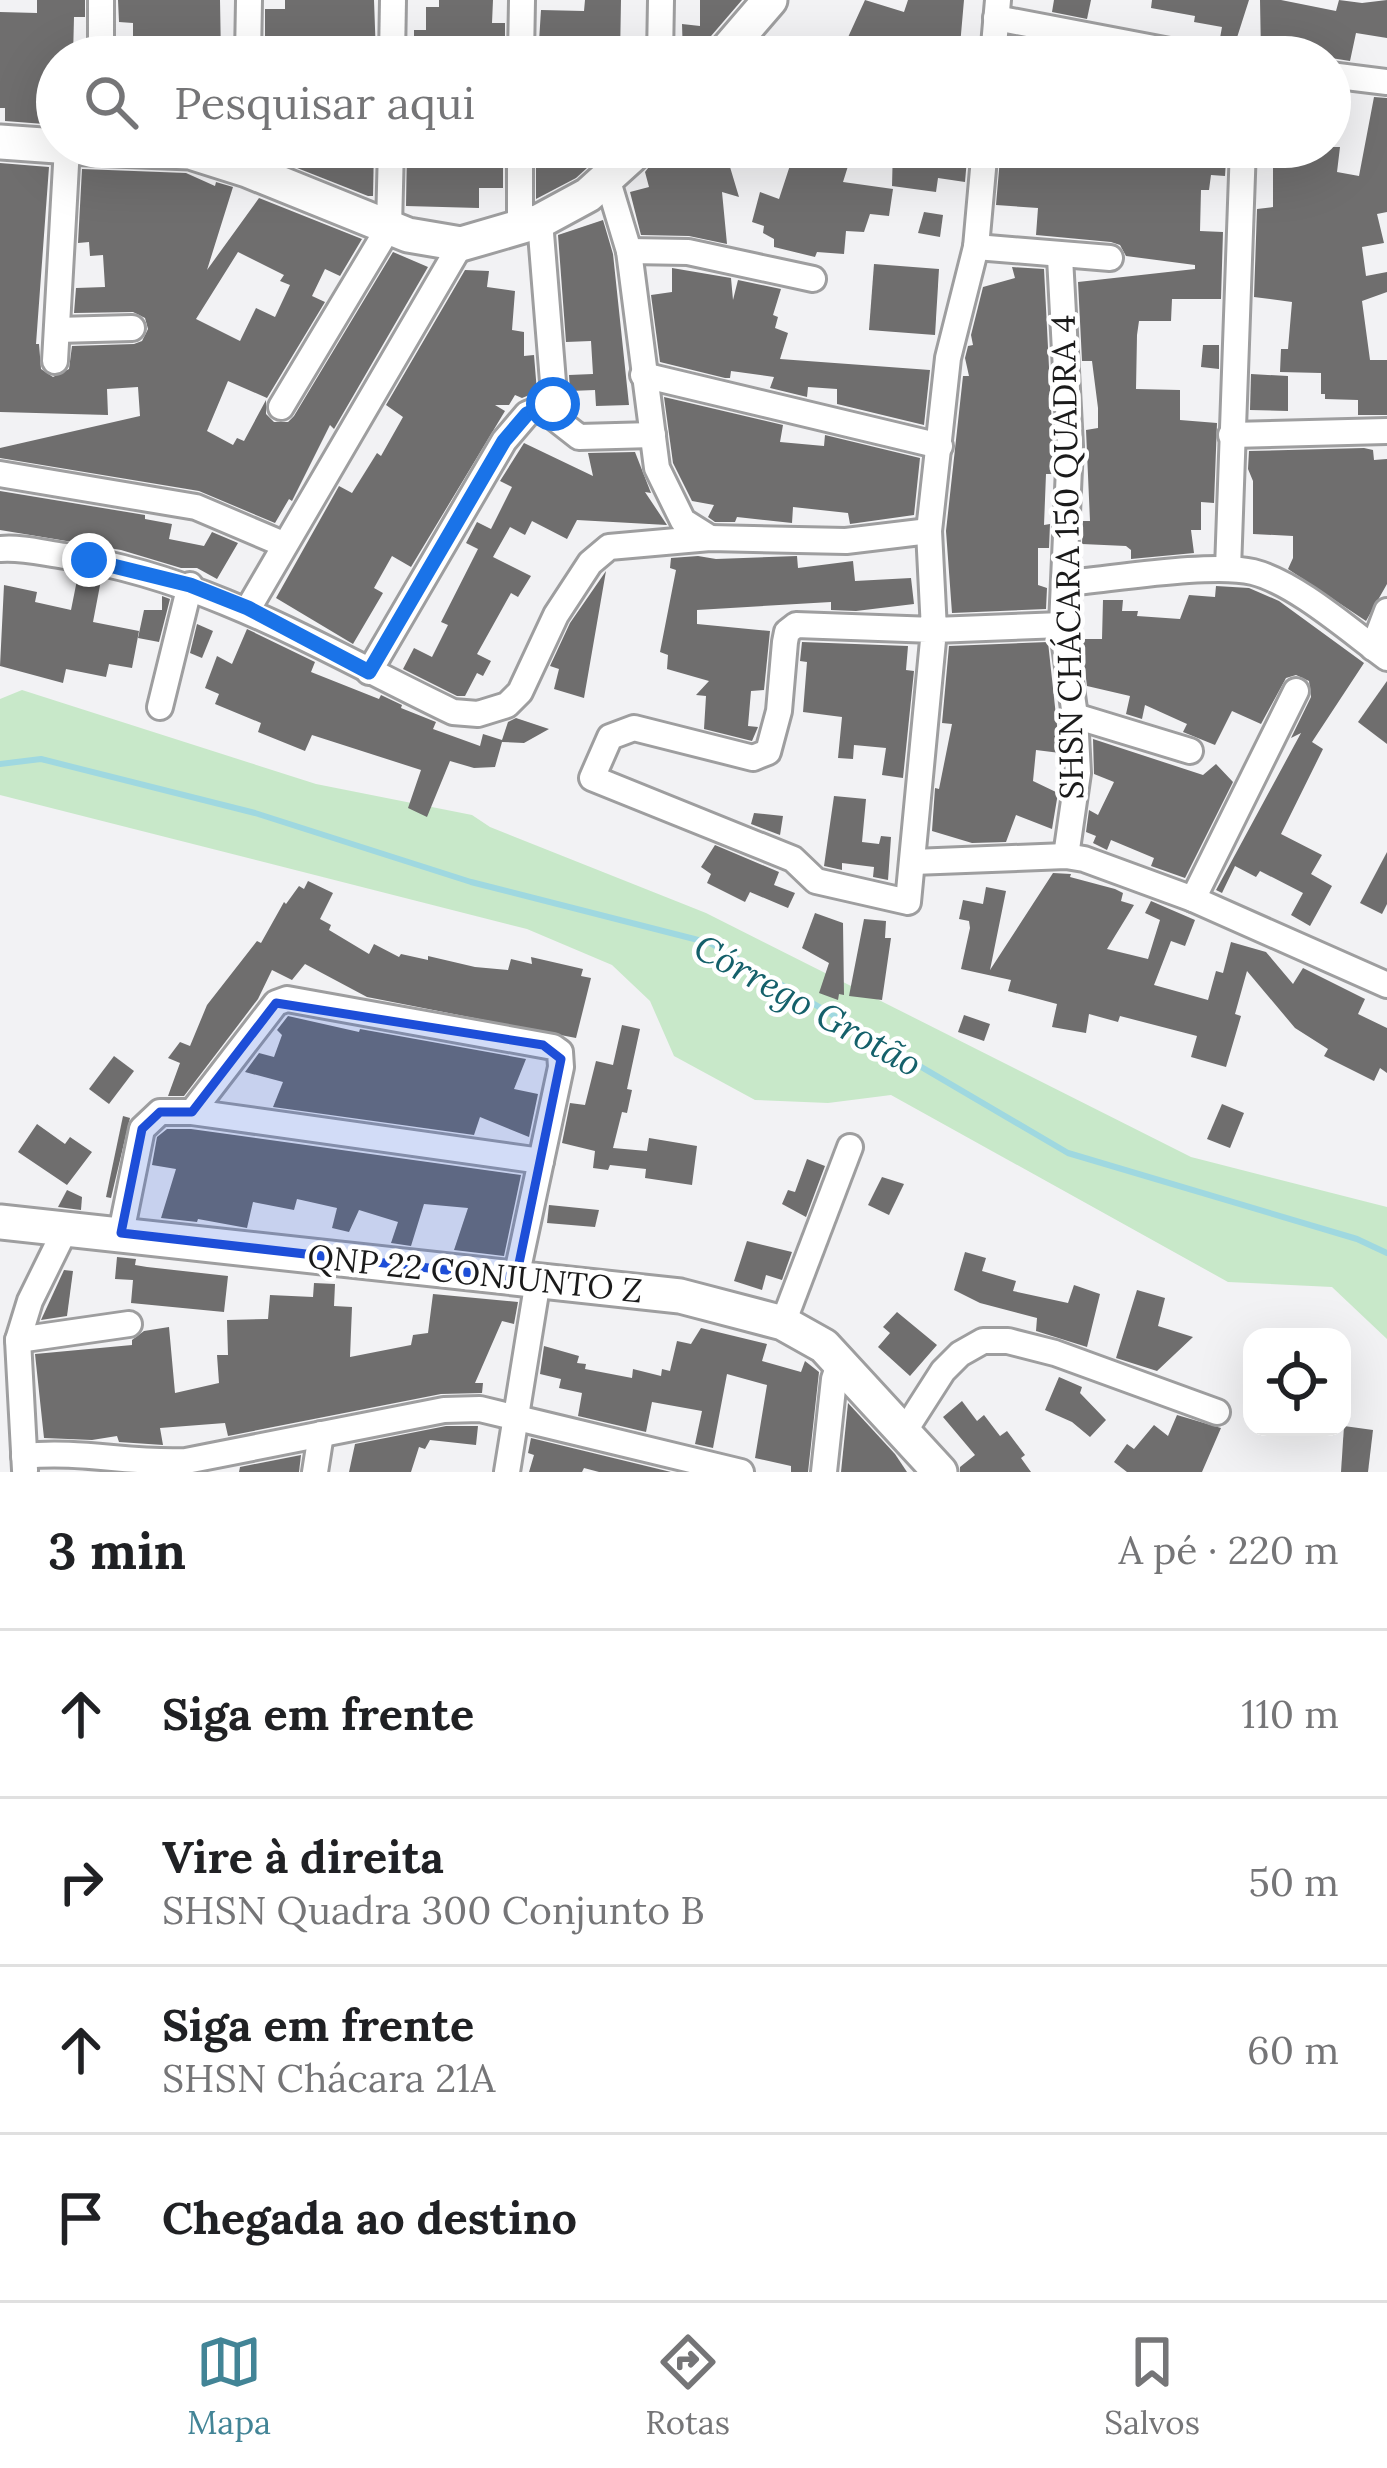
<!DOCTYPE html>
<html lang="pt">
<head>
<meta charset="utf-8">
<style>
	:root { --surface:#fff; --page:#f6f6f6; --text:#202124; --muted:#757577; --line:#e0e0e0; --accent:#428496 }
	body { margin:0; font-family:Lora,serif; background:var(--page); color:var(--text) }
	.controls { position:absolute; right:36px; bottom:36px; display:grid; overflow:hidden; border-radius:24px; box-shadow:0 12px 48px #0002 }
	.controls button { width:108px; height:108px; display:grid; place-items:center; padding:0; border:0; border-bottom:3px solid var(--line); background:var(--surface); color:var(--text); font:60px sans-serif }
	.stop { position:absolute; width:36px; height:36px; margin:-27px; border:9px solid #1a73e8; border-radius:50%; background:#fff }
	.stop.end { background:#1a73e8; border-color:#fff; box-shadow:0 3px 12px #0008 }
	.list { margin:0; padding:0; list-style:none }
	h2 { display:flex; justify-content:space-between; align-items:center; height:156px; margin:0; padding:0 48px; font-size:51px }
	h2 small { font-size:39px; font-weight:400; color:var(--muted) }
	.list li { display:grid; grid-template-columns:78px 1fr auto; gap:36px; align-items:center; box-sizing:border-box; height:168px; padding:0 48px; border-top:3px solid var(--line) }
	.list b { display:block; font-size:45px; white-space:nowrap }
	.list p { margin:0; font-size:39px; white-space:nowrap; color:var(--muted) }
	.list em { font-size:39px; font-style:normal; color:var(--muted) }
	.icon { flex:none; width:66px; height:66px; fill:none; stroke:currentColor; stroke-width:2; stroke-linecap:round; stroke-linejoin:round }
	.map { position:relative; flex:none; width:1387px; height:1472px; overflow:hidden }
	.search { position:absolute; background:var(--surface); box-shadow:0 12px 48px #0002; left:36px; right:36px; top:36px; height:132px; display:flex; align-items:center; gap:30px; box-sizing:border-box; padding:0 42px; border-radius:66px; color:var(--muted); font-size:45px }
	.sheet { height:828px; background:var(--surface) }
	nav { display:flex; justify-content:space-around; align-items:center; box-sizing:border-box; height:168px; border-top:3px solid var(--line); background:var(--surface); font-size:33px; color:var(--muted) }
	nav a { display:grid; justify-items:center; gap:6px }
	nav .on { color:var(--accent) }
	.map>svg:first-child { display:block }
	.green { fill:#c8e8c9 }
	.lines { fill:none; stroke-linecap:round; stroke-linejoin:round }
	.stream { stroke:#9fd8e0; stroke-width:6 }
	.building { fill:#6f6e6e; fill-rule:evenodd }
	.street-casing { stroke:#9e9e9f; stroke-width:30 }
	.secondary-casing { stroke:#9e9e9f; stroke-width:39 }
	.street { stroke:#fff; stroke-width:24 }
	.secondary { stroke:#fff; stroke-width:33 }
	.route { stroke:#1a73e8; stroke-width:15 }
	.marked { fill:#1d4ed8; fill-opacity:0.2; stroke:#1d4ed8; stroke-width:9; stroke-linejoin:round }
	.labels { text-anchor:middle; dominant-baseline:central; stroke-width:9; stroke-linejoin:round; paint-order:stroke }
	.street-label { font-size:33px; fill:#1a1a1a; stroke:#fff }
	.water-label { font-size:36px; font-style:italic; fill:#14606a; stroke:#fff }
</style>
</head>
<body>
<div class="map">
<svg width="1387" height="1472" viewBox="0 0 1387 1472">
	<rect width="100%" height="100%" fill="#f2f2f4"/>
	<!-- green -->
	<polygon class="green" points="22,690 316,784 472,815 490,827 706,913 1191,1157 1387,1207 1387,1339 1332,1287 1228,1282 891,1095 828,1103 755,1100 674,1056 650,1001 612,965 527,929 0,795 0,699"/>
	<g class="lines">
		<!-- stream -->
		<polyline class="stream" points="0,764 41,759 255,813 471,882 710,943 1068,1153 1357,1239 1387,1253"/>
	</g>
	<!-- building -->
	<g class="building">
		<polygon points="37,0 85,0 85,17 74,17 73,57 57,57 57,125 5,121 5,108 0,108 0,12 37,13"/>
		<polygon points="118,0 220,0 221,57 133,57 133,23 119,22"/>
		<polygon points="285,0 374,0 376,56 265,54 265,9 285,9"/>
		<polygon points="439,0 493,0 492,23 505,23 505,57 414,57 414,30 426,30 426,7 439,7"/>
		<polygon points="585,0 621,0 620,57 538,57 541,10 584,11"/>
		<polygon points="700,0 742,0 705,43 700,57 683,57 682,24 700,26"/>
		<polygon points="865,0 904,12 908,0 964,0 959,57 839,57"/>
		<polygon points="1054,0 1091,0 1087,19 1052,12"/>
		<polygon points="1152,0 1249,0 1233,50 1218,49 1222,27 1194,22 1195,16 1151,8"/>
		<polygon points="1260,0 1281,0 1336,11 1339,0 1362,3 1387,0 1387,38 1356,33 1350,61 1293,52 1292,57 1261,54"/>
		<polygon points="1011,42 1044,44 1081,51 1080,57 1010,57"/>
		<polygon points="1374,97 1387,98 1387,212 1377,214 1384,243 1362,247 1366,276 1387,272 1387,292 1362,301 1370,360 1387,360 1387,415 1358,415 1358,400 1325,399 1325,394 1321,394 1321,373 1280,372 1281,349 1288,349 1292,302 1254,297 1257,209 1273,207 1273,147 1340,147 1337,172 1359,176"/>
		<polygon points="244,147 374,147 373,196 368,196"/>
		<polygon points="407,147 503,147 503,188 479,188 479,208 406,206"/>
		<polygon points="536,147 599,147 599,157 576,178 536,199"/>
		<polygon points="664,147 677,147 684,167 727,157 739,197 722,192 727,244 689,236 641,235 630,192 649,187 645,172"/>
		<polygon points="796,147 854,147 843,182 893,189 889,216 870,214 864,232 846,231 844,254 817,252 815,257 774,247 774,239 763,233 764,226 752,222 760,192 779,199"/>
		<polygon points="893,147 968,147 965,182 938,178 936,192 892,186"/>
		<polygon points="1001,147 1205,147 1204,161 1226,161 1225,176 1211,175 1209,190 1201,190 1200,231 1223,232 1221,299 1172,299 1171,321 1139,321 1137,335 1136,389 1180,390 1180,420 1217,423 1214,503 1201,502 1201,530 1191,530 1194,553 1131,559 1131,550 1126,546 1082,544 1083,521 1090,521 1086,430 1098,428 1098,408 1092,361 1082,361 1078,282 1195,269 1195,265 1126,256 1120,245 1111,242 1036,235 1038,208 996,205"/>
		<path d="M 0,163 L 49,167 L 36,344 L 39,344 L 41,369 L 53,377 L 69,369 L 72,346 L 134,344 L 142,341 L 148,329 L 145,318 L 133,312 L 74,313 L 76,288 L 105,287 L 103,255 L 90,256 L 89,242 L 78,243 L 82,169 L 186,173 L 215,186 L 216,182 L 233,187 L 207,270 L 259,198 L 362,239 L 340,276 L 325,269 L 312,296 L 325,302 L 267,398 L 228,381 L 207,431 L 233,445 L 237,438 L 244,441 L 266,400 L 266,414 L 274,422 L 288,422 L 294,416 L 393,252 L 428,267 L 334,429 L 330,425 L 292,501 L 289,499 L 275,523 L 199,491 L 0,458 L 0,448 L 140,416 L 138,387 L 107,389 L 108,415 L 0,412 ZM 238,252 L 284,275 L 280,281 L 290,285 L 275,317 L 256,308 L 240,341 L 196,319 Z"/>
		<polygon points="924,212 943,215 940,237 918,233"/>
		<polygon points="603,220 613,254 629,405 596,406 595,390 570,391 569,375 593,374 591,341 566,342 558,235"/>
		<polygon points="874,264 939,269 935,335 869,330"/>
		<polygon points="1012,267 1044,269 1053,446 1052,474 1046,474 1044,525 1050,524 1049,548 1038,548 1038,585 1047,588 1046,609 952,613 946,531 963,376 969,376 965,358 968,346 973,345 971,335 983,287 1015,278"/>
		<polygon points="672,268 731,278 733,300 738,280 781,289 773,315 778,317 775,328 788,333 780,359 930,370 924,425 837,404 837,389 808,387 807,397 803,396 770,388 774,377 731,371 730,378 725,378 660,362 651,295 672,292"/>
		<polygon points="465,270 489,271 487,287 515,291 512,330 524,332 524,356 534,355 537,392 522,398 515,395 509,405 495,405 505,411 411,567 392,556 374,588 383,593 353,644 276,598 339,486 352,493 377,453 381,456 403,417 386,405"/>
		<polygon points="1203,345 1219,345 1219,369 1201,367"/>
		<polygon points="1251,374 1288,376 1288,411 1250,410"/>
		<polygon points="664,397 783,425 780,442 824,446 825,435 920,458 914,515 850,524 848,513 793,507 792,523 737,517 735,522 715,522 708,517 714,505 692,501 673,463"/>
		<polygon points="524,443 593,476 588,453 635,452 651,493 645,492 667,525 577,520 567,539 532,521 525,535 510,527 493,557 531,576 518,597 511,593 477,654 491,661 483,676 477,673 465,696 457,696 403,669 414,648 432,657 448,625 441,622 478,549 466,543 477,522 491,529 512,487 500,481"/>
		<polygon points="1364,448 1373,450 1374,460 1387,459 1387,584 1366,621 1288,569 1293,558 1293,536 1253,534 1253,481 1248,469 1249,451"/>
		<polygon points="0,491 145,515 145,519 172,524 169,539 204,546 212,532 238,543 217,579 197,568 181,568 121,550 0,530"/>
		<polygon points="698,556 716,559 797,556 798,568 853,561 855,581 911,578 914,604 856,611 831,610 831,602 697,610 697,624 770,631 764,690 751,691 748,726 758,727 752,741 704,729 706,696 696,695 709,681 667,669 668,655 660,652 676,570 670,568 671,558"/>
		<polygon points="606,571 584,698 554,689 559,669 550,666 570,623"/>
		<polygon points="78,575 101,580 93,622 139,631 132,668 109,664 106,677 66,669 63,683 0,666 4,585 37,592 35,602 71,610"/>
		<polygon points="1216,586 1249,588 1279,601 1364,663 1312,742 1323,749 1281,834 1322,855 1311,874 1332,886 1310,926 1291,915 1303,893 1260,871 1256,877 1235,866 1222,893 1216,890 1301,733 1291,738 1311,697 1309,681 1296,675 1286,678 1261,724 1232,711 1215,745 1183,732 1187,724 1145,705 1142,719 1126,714 1130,696 1087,686 1081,639 1102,639 1103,600 1123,600 1122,611 1138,611 1137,616 1180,619 1189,595 1215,597"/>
		<polygon points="162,596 170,599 159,642 138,638 144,610 162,610"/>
		<polygon points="197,624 213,631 202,658 190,653"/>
		<polygon points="247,629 315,662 311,672 379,699 381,695 402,705 401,708 436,722 433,729 480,746 483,734 502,740 508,722 516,718 549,729 524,743 502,742 495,767 474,768 450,761 427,817 408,808 421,770 312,735 305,751 258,732 261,723 215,704 219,694 205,688 217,656 232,664"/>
		<polygon points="802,642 908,646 906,670 914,671 903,778 882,775 886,748 854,745 853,759 838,758 842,717 803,712 807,662 800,661"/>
		<polygon points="1048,642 1060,753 1036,750 1033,781 1058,793 1052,829 1016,815 1006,842 972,843 932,831 935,788 939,789 952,724 942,723 949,646"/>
		<polygon points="1387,681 1387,744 1358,722"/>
		<polygon points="1093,739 1203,775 1216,764 1233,782 1185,878 1151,866 1154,858 1111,840 1107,850 1093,843 1096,836 1086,832 1089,810 1098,815 1114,782 1094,774"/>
		<polygon points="834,796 866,799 862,842 879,844 881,836 891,837 888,880 873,877 874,867 842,863 842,870 824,866"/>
		<polygon points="754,813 783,816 780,835 751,824"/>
		<polygon points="715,845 779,872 774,885 795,893 788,908 750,892 745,902 707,883 711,874 701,867"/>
		<polygon points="1387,852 1387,904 1382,914 1360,903"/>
		<polygon points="1053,873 1071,874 1070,877 1115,889 1123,893 1121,901 1134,905 1107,949 1148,959 1160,920 1145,913 1151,901 1195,920 1185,946 1171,941 1154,985 1208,1000 1216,971 1223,973 1231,942 1266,952 1293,984 1303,968 1365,999 1358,1014 1387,1028 1387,1073 1380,1068 1374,1081 1324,1056 1328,1049 1295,1028 1247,971 1235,1014 1241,1016 1226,1067 1191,1057 1197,1036 1120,1016 1118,1022 1089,1014 1086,1033 1052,1027 1057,1004 1008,991 1011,980 961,969 970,928 969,921 959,919 963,900 983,904 986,887 1006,891 990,970"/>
		<polygon points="308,881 333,893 320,919 331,925 329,930 369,954 374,944 399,957 401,954 428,960 428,956 475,967 508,970 511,959 532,964 531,957 583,969 581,976 591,978 576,1038 367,997 305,964 292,980 272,970 258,999 184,1096 168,1096 180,1063 168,1058 180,1042 190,1046 207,1005 257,941 261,943 284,902 286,904 299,886 304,889"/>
		<polygon points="815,913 843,923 844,995 839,994 838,1000 819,993 829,963 802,948"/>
		<polygon points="864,919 886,921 885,938 891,938 882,1000 849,996"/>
		<polygon points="964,1015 990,1024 984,1041 958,1032"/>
		<polygon points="288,1016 359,1032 360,1029 526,1059 514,1089 538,1094 529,1137 480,1117 474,1135 273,1107 283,1082 245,1072 259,1053 274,1057 282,1035 277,1030"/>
		<polygon points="622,1025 640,1029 627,1089 632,1090 627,1113 622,1112 613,1148 647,1151 649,1138 697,1146 692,1185 645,1178 646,1169 610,1165 608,1170 593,1168 595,1151 562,1143 570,1103 585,1105 596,1061 613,1065"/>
		<polygon points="114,1056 134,1071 109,1104 89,1089"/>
		<polygon points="1222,1104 1244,1113 1230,1148 1207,1139"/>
		<polygon points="123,1116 130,1118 111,1198 106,1197"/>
		<polygon points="37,1124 65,1144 70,1137 92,1152 67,1185 18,1152"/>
		<polygon points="167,1129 191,1129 521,1175 504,1256 454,1250 468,1208 424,1204 411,1246 391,1243 398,1222 359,1210 349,1232 332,1228 337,1208 297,1199 294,1210 253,1202 247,1228 198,1219 197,1222 161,1218 176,1169 152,1165 157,1137"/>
		<polygon points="807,1159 825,1166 806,1217 782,1204 788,1190 795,1192"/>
		<polygon points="882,1177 904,1184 889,1215 868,1205"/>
		<polygon points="67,1190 82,1197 81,1210 58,1207"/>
		<polygon points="549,1205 599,1210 595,1227 547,1223"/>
		<polygon points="747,1241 792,1252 782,1280 766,1275 762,1290 734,1281"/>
		<polygon points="965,1252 986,1258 982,1271 1016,1281 1013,1291 1068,1303 1074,1285 1100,1294 1087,1347 1036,1331 1037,1318 980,1303 954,1290"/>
		<polygon points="117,1257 136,1259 135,1265 147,1267 228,1276 224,1312 131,1303 133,1280 115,1279"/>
		<polygon points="64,1270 73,1271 67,1316 41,1320"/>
		<polygon points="314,1283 335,1284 334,1306 352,1307 350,1357 411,1345 413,1335 428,1333 433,1294 518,1302 514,1324 502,1321 475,1383 483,1383 482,1393 441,1394 228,1436 225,1423 160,1428 163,1445 119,1442 117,1436 92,1440 44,1438 35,1354 132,1345 132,1340 144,1331 169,1327 175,1393 219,1383 217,1355 228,1355 227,1320 268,1319 270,1295 313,1297"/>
		<polygon points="1137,1290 1165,1298 1158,1326 1193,1337 1157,1371 1116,1358"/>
		<polygon points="897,1312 937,1345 910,1376 878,1347 890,1333 883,1327"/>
		<polygon points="701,1328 767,1344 762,1361 801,1372 805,1361 819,1372 808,1472 791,1472 791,1466 755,1458 767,1385 727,1374 713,1448 695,1444 702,1411 652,1402 646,1432 578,1416 582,1393 559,1388 561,1379 540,1374 544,1346 579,1356 577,1363 586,1364 585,1369 632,1378 633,1369 661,1376 662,1369 670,1371 677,1341 691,1344"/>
		<polygon points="1059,1377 1082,1387 1080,1393 1106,1420 1090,1437 1072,1422 1045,1410"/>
		<polygon points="962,1401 977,1421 984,1415 1000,1436 1007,1431 1025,1455 1021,1458 1031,1472 960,1472 960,1467 975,1455 943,1417"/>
		<polygon points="848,1403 895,1454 907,1472 841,1472"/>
		<polygon points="1177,1415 1221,1428 1202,1472 1127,1472 1114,1462 1127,1444 1134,1449 1154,1425 1168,1436"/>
		<polygon points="446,1426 478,1426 476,1445 430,1440 425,1449 419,1447 411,1472 349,1472 355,1444"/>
		<polygon points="1344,1426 1373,1430 1368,1472 1341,1472"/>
		<polygon points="531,1438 671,1472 599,1472 584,1468 582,1472 529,1472 534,1455 528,1453"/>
		<polygon points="301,1455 299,1472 239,1472 240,1467"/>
	</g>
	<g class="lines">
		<!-- street casing -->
		<g class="street-casing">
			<g id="street">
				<polyline points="996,18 1201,57"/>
				<polyline points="101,57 101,0"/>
				<polyline points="248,57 249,0"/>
				<polyline points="392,57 393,0"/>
				<polyline points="521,57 522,0"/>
				<polyline points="660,57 661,0"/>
				<polyline points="993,57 998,0"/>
				<polyline points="1330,75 1387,82"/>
				<polyline points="985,147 976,247 948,358 929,531 934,630 908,902 816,881 793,859 592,778 610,737 634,728 753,758 768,752 779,711 785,642 787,632 796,625 934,630 1062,625"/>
				<polyline points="607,178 629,251 657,468 683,521 710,538"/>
				<polyline points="540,221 556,419 579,437 653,435"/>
				<polyline points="520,227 520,147"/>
				<polyline points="976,247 1110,258"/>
				<polyline points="629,251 688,252 813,279"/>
				<polyline points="1060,257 1070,446 1062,625 1075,716 1078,773 1066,856"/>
				<polyline points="57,330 132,328"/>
				<polyline points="55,361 67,147"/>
				<polyline points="643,375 940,446"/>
				<polyline points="281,407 389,227 391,147"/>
				<polyline points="1231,435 1387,431"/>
				<polyline points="0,474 196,507 283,544"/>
				<path d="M 0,549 C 22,547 43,553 65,556 C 208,578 324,650 453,712 L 478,714 L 507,705 L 520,692 L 556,615 L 590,563 L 609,547 L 710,538 L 846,541 L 929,531"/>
				<polyline points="1228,569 1243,147"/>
				<path d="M 1066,583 C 1113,579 1212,562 1253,572 C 1296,583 1350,631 1387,658"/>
				<polyline points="248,609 461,244"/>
				<polyline points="1373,648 1387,611"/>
				<polyline points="369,672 504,441 527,414 553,403"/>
				<polyline points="160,707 190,585"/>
				<polyline points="1075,716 1190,751"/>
				<polyline points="913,862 1066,856 1084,859 1193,899 1387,985"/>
				<polyline points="1193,899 1296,691"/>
				<polyline points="192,1112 276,1003 287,999 553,1047 560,1052 561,1067 516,1278"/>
				<polyline points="121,1233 142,1129 160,1112 192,1112 541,1161"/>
				<polyline points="783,1323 850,1147"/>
				<polyline points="18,1340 129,1324"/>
				<polyline points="902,1435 943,1371 960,1354 983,1341 1008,1341 1055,1353 1217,1412"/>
				<path d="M 24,1456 C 80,1450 132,1464 186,1461 L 444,1410 L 480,1409 L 741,1472"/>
				<polyline points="25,1470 18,1340 30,1301 66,1228"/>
				<polyline points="315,1472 321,1434"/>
				<polyline points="507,1472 538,1280"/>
				<polyline points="824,1472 834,1379 840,1361"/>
			</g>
		</g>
		<!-- secondary casing -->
		<g class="secondary-casing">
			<g id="secondary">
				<polyline points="721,57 770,0"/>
				<polyline points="0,142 57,146"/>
				<polyline points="64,147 190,152 247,170 408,235 461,244 540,221 588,195 641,147"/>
				<polyline points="0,1222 680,1296 783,1323 824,1346 940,1472"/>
			</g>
		</g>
		<!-- street -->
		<use href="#street" class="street"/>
		<!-- secondary -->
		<use href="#secondary" class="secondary"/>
	</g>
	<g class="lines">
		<!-- route -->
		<polyline class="route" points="89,560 190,585 248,608 369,672 504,441 527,414 553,404"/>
	</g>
	<!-- marked area -->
	<path class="marked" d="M 276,1003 L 543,1045 L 561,1059 L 516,1278 L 121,1233 L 142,1129 L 160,1112 L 192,1112 Z"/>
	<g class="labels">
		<!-- street labels -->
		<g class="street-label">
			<text transform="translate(1067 557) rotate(-91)">SHSN CHÁCARA 150 QUADRA 4</text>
			<text transform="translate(475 1273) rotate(6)">QNP 22 CONJUNTO Z</text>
		</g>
		<!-- water labels -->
		<g class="water-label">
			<text transform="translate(808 1005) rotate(29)">Córrego Grotão</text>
		</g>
	</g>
</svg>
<div class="controls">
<button><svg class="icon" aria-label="locate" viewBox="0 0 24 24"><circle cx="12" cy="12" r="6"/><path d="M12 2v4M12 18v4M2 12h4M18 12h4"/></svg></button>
</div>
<div class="stop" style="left:553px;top:404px"></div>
<div class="stop end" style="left:89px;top:560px"></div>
<div class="search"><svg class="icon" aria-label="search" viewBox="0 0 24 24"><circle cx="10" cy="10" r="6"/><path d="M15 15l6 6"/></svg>Pesquisar aqui</div>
</div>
<section class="sheet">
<h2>3 min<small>A pé · 220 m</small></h2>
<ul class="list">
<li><svg class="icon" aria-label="ahead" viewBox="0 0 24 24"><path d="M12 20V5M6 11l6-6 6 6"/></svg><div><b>Siga em frente</b></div><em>110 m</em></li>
<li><svg class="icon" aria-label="right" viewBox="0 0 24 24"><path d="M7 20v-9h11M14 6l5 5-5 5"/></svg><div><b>Vire à direita</b><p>SHSN Quadra 300 Conjunto B</p></div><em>50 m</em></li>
<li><svg class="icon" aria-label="ahead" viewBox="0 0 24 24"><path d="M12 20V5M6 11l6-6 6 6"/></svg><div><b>Siga em frente</b><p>SHSN Chácara 21A</p></div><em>60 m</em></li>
<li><svg class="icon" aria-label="arrive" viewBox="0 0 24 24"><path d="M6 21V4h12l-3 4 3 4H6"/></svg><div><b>Chegada ao destino</b></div></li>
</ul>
</section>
<nav>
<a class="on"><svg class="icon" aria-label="map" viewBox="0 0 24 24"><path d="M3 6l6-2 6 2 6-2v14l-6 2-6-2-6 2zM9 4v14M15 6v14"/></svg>Mapa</a>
<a><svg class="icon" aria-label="directions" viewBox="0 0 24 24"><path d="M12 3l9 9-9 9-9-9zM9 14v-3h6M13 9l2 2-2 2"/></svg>Rotas</a>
<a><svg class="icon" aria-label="saved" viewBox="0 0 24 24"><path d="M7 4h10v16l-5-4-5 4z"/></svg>Salvos</a>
</nav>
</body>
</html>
